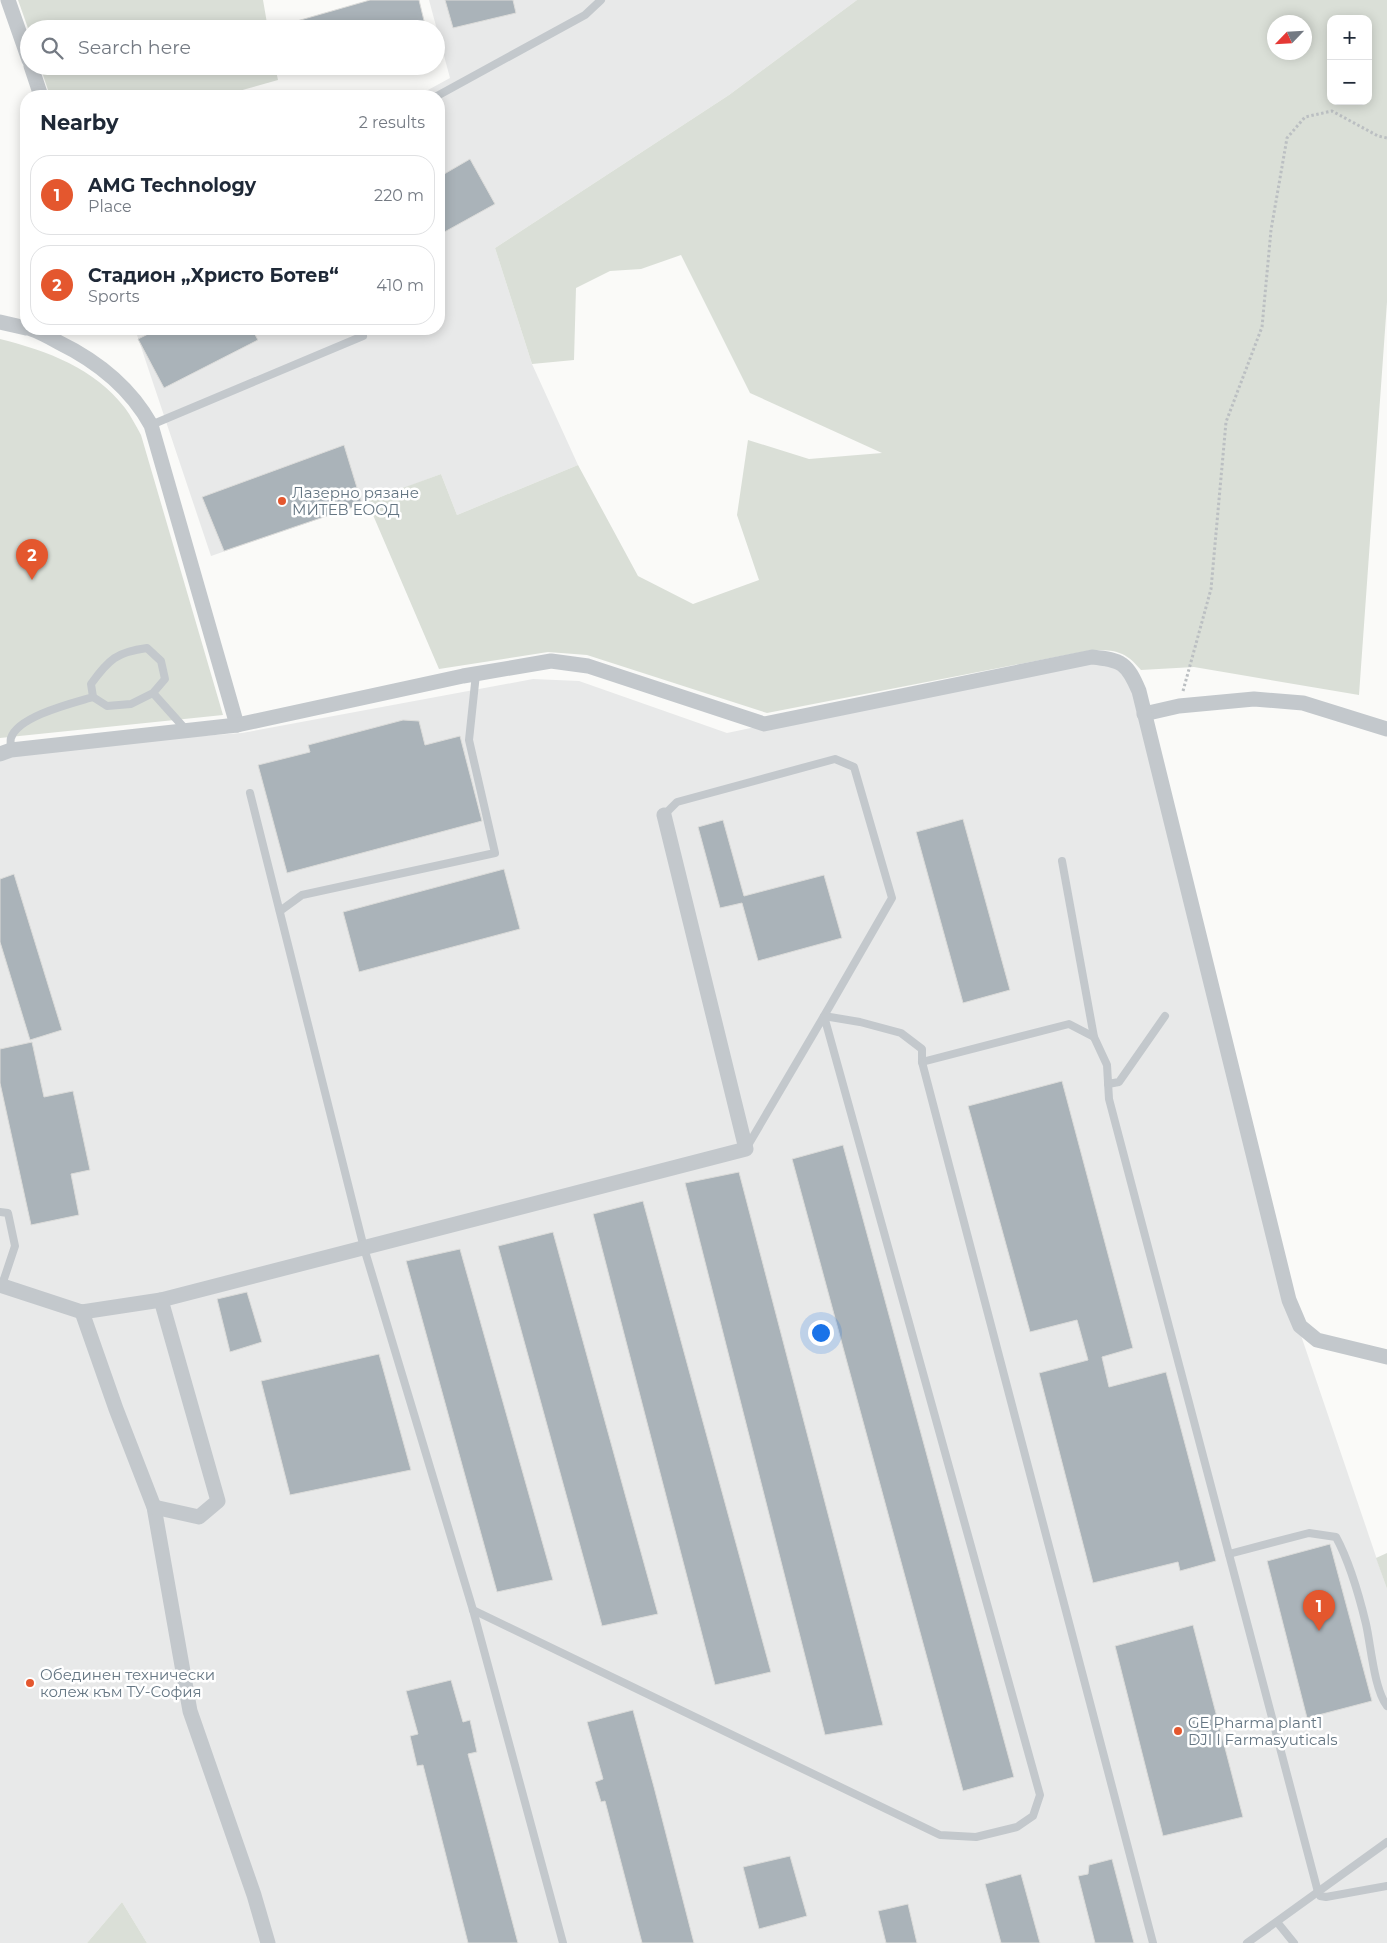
<!DOCTYPE html>
<html lang="en">
<head>
<meta charset="utf-8">
<style>
	:root { --surface:#fff; --page:#f6f6f7; --text:#1f2937; --muted:#747a83; --line:#e0e1e3; --accent:#e4572e }
	body { margin:0; font-family:Montserrat,sans-serif; background:var(--page); color:var(--text) }
	.controls { position:absolute; right:15px; top:15px; display:grid; overflow:hidden; border-radius:10px; box-shadow:0 2px 12px #0003 }
	.controls button { width:45px; height:45px; display:grid; place-items:center; padding:0; border:0; border-bottom:1px solid var(--line); background:var(--surface); color:var(--text); font:25px sans-serif }
	.compass { position:absolute; left:1267px; top:15px; width:45px; height:45px; border-radius:50%; background:var(--surface); box-shadow:0 2px 12px #0003; rotate:245deg }
	.you { position:absolute; left:820px; top:1332px; width:18px; height:18px; margin:-12px; border:4px solid #fff; border-radius:50%; background:#1a73e8; box-shadow:0 0 0 8px #1a73e833 }
	.badge { display:grid; place-items:center; width:32px; height:32px; border-radius:50%; background:var(--accent); color:#fff; font-size:16px; font-weight:700 }
	.pin { position:absolute; translate:-50% -41px; filter:drop-shadow(0 1px 2px #0008) }
	.pin::after { content:''; position:absolute; top:26px; width:18px; height:15px; background:inherit; clip-path:polygon(0 0,100% 0,50% 100%) }
	.list { margin:0; padding:0; list-style:none }
	h2 { display:flex; justify-content:space-between; align-items:center; height:65px; margin:0; padding:0 20px; font-size:21px }
	h2 small { font-size:16px; font-weight:400; color:var(--muted) }
	.list li { display:grid; grid-template-columns:32px 1fr auto; gap:15px; align-items:center; box-sizing:border-box; height:80px; margin:0 10px 10px; padding:0 10px; border:1px solid var(--line); border-radius:20px }
	.list b { display:block; font-size:19px; white-space:nowrap }
	.list p { margin:0; font-size:16px; white-space:nowrap; color:var(--muted) }
	.list em { font-size:16px; font-style:normal; color:var(--muted) }
	.icon { flex:none; width:28px; height:28px; fill:none; stroke:currentColor; stroke-width:2; stroke-linecap:round; stroke-linejoin:round }
	.map { position:relative; flex:none; width:1387px; height:1943px; overflow:hidden }
	.search { position:absolute; background:var(--surface); box-shadow:0 2px 12px #0003; left:20px; top:20px; width:425px; height:55px; display:flex; align-items:center; gap:12px; box-sizing:border-box; padding:0 18px; border-radius:28px; color:var(--muted); font-size:19px }
	.panel { position:absolute; background:var(--surface); box-shadow:0 2px 12px #0003; left:20px; top:90px; width:425px; height:245px; border-radius:20px }
	.map>svg:first-child { display:block }
	.built { fill:#e8e9e9 }
	.green { fill:#dadfd7; fill-rule:evenodd }
	.building { fill:#aab3b9; stroke:#dcdcda }
	.lines { fill:none; stroke-linecap:round; stroke-linejoin:round }
	.path { stroke:#bbbfc2; stroke-width:3; stroke-dasharray:2.5 2.5; stroke-linecap:butt }
	.service { stroke:#c3c8cc; stroke-width:8 }
	.minor { stroke:#c3c8cc; stroke-width:15 }
	.poi-dot { fill:#e4572e; stroke:#fff; stroke-width:2 }
	.labels { text-anchor:middle; dominant-baseline:central; stroke-width:5; stroke-linejoin:round; paint-order:stroke }
	.poi-label { font-size:15px; fill:#657683; stroke:#fff; text-anchor:start }
</style>
</head>
<body>
<div class="map">
<svg width="1387" height="1943" viewBox="0 0 1387 1943">
	<rect width="100%" height="100%" fill="#fafaf8"/>
	<!-- built -->
	<g class="built">
		<polygon points="429,0 857,0 729,95 495,248 532,364 578,465 457,515 441,474 362,504 211,556 135,329 439,329 439,96 417,96 450,78"/>
		<polygon points="1092,657 1130,671 1289,1300 1387,1589 1387,1943 147,1943 122,1902 87,1943 0,1943 0,754 11,750 242,733 533,679 579,681 727,733"/>
	</g>
	<!-- green -->
	<g class="green">
		<polygon points="18,0 263,0 268,29 29,29 29,31"/>
		<path d="M 857,0 L 1387,0 L 1387,302 L 1359,695 L 1194,667 L 1141,670 C 1125,651 1116,650 1092,650 L 767,713 L 587,655 L 548,652 L 439,669 L 367,501 L 441,474 L 457,515 L 578,465 L 638,576 L 693,604 L 759,580 L 737,515 L 748,440 L 809,459 L 882,453 L 750,393 L 681,255 L 641,269 L 610,271 L 576,288 L 574,360 L 532,364 L 495,248 L 729,95 ZM 1331,19 L 1368,19 L 1368,101 L 1331,101 ZM 1274,22 L 1304,22 L 1304,52 L 1274,52 Z"/>
		<polygon points="40,66 275,66 278,80 221,96 50,96"/>
		<path d="M 0,339 C 48,351 94,368 125,408 C 131,416 136,426 141,435 L 223,715 L 0,738 Z"/>
		<polygon points="1387,1553 1387,1589 1376,1558"/>
		<polygon points="122,1902 147,1943 87,1943"/>
	</g>
	<!-- building -->
	<g class="building">
		<polygon points="370,0 419,0 426,29 283,29 283,25"/>
		<polygon points="445,0 513,0 516,13 453,28"/>
		<polygon points="470,159 495,204 439,235 439,177"/>
		<polygon points="158,329 252,329 258,340 164,388 138,339"/>
		<polygon points="344,445 362,504 224,551 202,497"/>
		<polygon points="403,720 419,721 425,745 460,736 482,821 287,873 258,765 310,752 308,745"/>
		<polygon points="963,819 1010,990 963,1003 916,832"/>
		<polygon points="723,820 744,896 824,875 842,938 758,961 742,903 720,908 698,827"/>
		<polygon points="504,869 520,929 359,972 343,912"/>
		<polygon points="14,874 62,1030 30,1040 0,942 0,879"/>
		<polygon points="32,1042 44,1097 73,1091 90,1170 71,1174 79,1215 31,1225 0,1083 0,1049"/>
		<polygon points="1062,1081 1133,1348 1102,1357 1109,1387 1166,1372 1216,1561 1180,1571 1178,1562 1093,1583 1039,1373 1088,1360 1077,1320 1030,1332 968,1106"/>
		<polygon points="843,1145 1014,1777 963,1791 792,1159"/>
		<polygon points="739,1172 883,1725 825,1735 685,1183"/>
		<polygon points="643,1201 771,1672 715,1685 593,1214"/>
		<polygon points="553,1232 658,1614 602,1626 498,1246"/>
		<polygon points="460,1249 553,1580 497,1592 406,1261"/>
		<polygon points="247,1292 262,1342 230,1352 217,1299"/>
		<polygon points="379,1354 411,1470 290,1495 261,1381"/>
		<polygon points="1330,1544 1372,1701 1307,1718 1267,1561"/>
		<polygon points="1193,1625 1243,1817 1163,1836 1115,1646"/>
		<polygon points="451,1680 463,1722 470,1720 477,1752 468,1754 518,1943 468,1943 423,1765 417,1766 410,1736 418,1734 406,1691"/>
		<polygon points="633,1710 654,1787 694,1943 642,1943 605,1801 601,1802 595,1782 603,1779 587,1722"/>
		<polygon points="790,1856 807,1916 759,1929 743,1867"/>
		<polygon points="1112,1859 1134,1943 1095,1943 1078,1876 1088,1874 1089,1865"/>
		<polygon points="1021,1874 1040,1943 1001,1943 985,1884"/>
		<polygon points="908,1904 917,1943 886,1943 878,1911"/>
	</g>
	<g class="lines">
		<!-- path -->
		<polyline class="path" points="1183,691 1211,589 1226,422 1262,327 1271,230 1287,138 1305,117 1332,111 1378,136 1387,138"/>
		<!-- service -->
		<g class="service">
			<polyline points="437,96 585,15 601,0"/>
			<polyline points="151,425 363,336"/>
			<path d="M 153,693 L 165,679 L 161,661 L 147,648 C 117,652 109,659 91,684 L 93,697 L 107,706 L 131,704 L 153,693 L 187,731"/>
			<path d="M 11,750 C 11,746 10,741 11,738 C 18,716 73,703 93,697"/>
			<polyline points="250,793 364,1248 473,1610 563,1943"/>
			<polyline points="664,815 677,802 835,759 854,767 892,898 824,1016 860,1022 901,1033 922,1049 922,1062 1069,1024 1094,1037 1107,1065 1109,1099 1318,1892 1320,1896 1326,1897 1387,1886"/>
			<polyline points="1062,861 1094,1037"/>
			<polyline points="280,911 302,895 495,853 469,740 476,674"/>
			<polyline points="922,1062 1153,1943"/>
			<polyline points="1108,1084 1119,1082 1165,1016"/>
			<polyline points="0,1212 8,1213 15,1246 2,1285"/>
			<path d="M 1229,1554 L 1309,1533 L 1336,1537 C 1350,1563 1359,1595 1366,1624 C 1371,1646 1374,1689 1387,1706"/>
			<polyline points="473,1610 940,1835 976,1837 1017,1827 1033,1816 1040,1795 824,1016 747,1147"/>
			<polyline points="1277,1922 1294,1943"/>
			<polyline points="1247,1943 1387,1842"/>
		</g>
		<!-- minor -->
		<g class="minor">
			<polyline points="8,0 29,60"/>
			<polyline points="31,66 41,96"/>
			<polyline points="0,322 26,328"/>
			<path d="M 31,329 C 40,332 49,337 58,342 C 97,361 130,387 151,425 L 237,725"/>
			<polyline points="1144,714 1179,706 1254,699 1303,703 1387,729"/>
			<path d="M 0,754 L 11,750 L 237,725 L 463,676 L 551,661 L 588,666 L 764,724 L 1092,657 C 1122,660 1127,663 1139,691 L 1289,1300 L 1300,1326 L 1317,1340 L 1387,1357"/>
			<polyline points="0,1285 82,1312 161,1300 746,1149 664,815"/>
			<polyline points="82,1312 116,1409 154,1507 190,1711 254,1895 268,1943"/>
			<polyline points="154,1507 199,1517 218,1501 161,1300"/>
		</g>
	</g>
	<!-- markers -->
	<g class="poi-dot">
		<circle cx="282" cy="501" r="5"/>
		<circle cx="30" cy="1683" r="5"/>
		<circle cx="1178" cy="1731" r="5"/>
	</g>
	<g class="labels">
		<!-- poi labels -->
		<g class="poi-label">
			<text x="292" y="492">Лазерно рязане<tspan x="292" dy="17">МИТЕВ ЕООД</tspan></text>
			<text x="40" y="1674">Обединен технически<tspan x="40" dy="17">колеж към ТУ-София</tspan></text>
			<text x="1188" y="1722">GE Pharma plant1<tspan x="1188" dy="17">DJI I Farmasyuticals</tspan></text>
		</g>
	</g>
</svg>
<div class="controls">
<button>+</button>
<button>−</button>
</div>
<svg class="compass" viewBox="-18 -18 36 36"><path d="M0-13l5 13h-10z" fill="#e53935"/><path d="M0 13l5-13h-10z" fill="#747a83"/></svg>
<div class="you"></div>
<div class="pin badge" style="left:1319px;top:1631px">1</div>
<div class="pin badge" style="left:32px;top:580px">2</div>
<div class="search"><svg class="icon" aria-label="search" viewBox="0 0 24 24"><circle cx="10" cy="10" r="6"/><path d="M15 15l6 6"/></svg>Search here</div>
<section class="panel">
<h2>Nearby<small>2 results</small></h2>
<ul class="list">
<li><span class="badge">1</span><div><b>AMG Technology</b><p>Place</p></div><em>220 m</em></li>
<li><span class="badge">2</span><div><b>Стадион „Христо Ботев“</b><p>Sports</p></div><em>410 m</em></li>
</ul>
</section>
</div>
</body>
</html>
